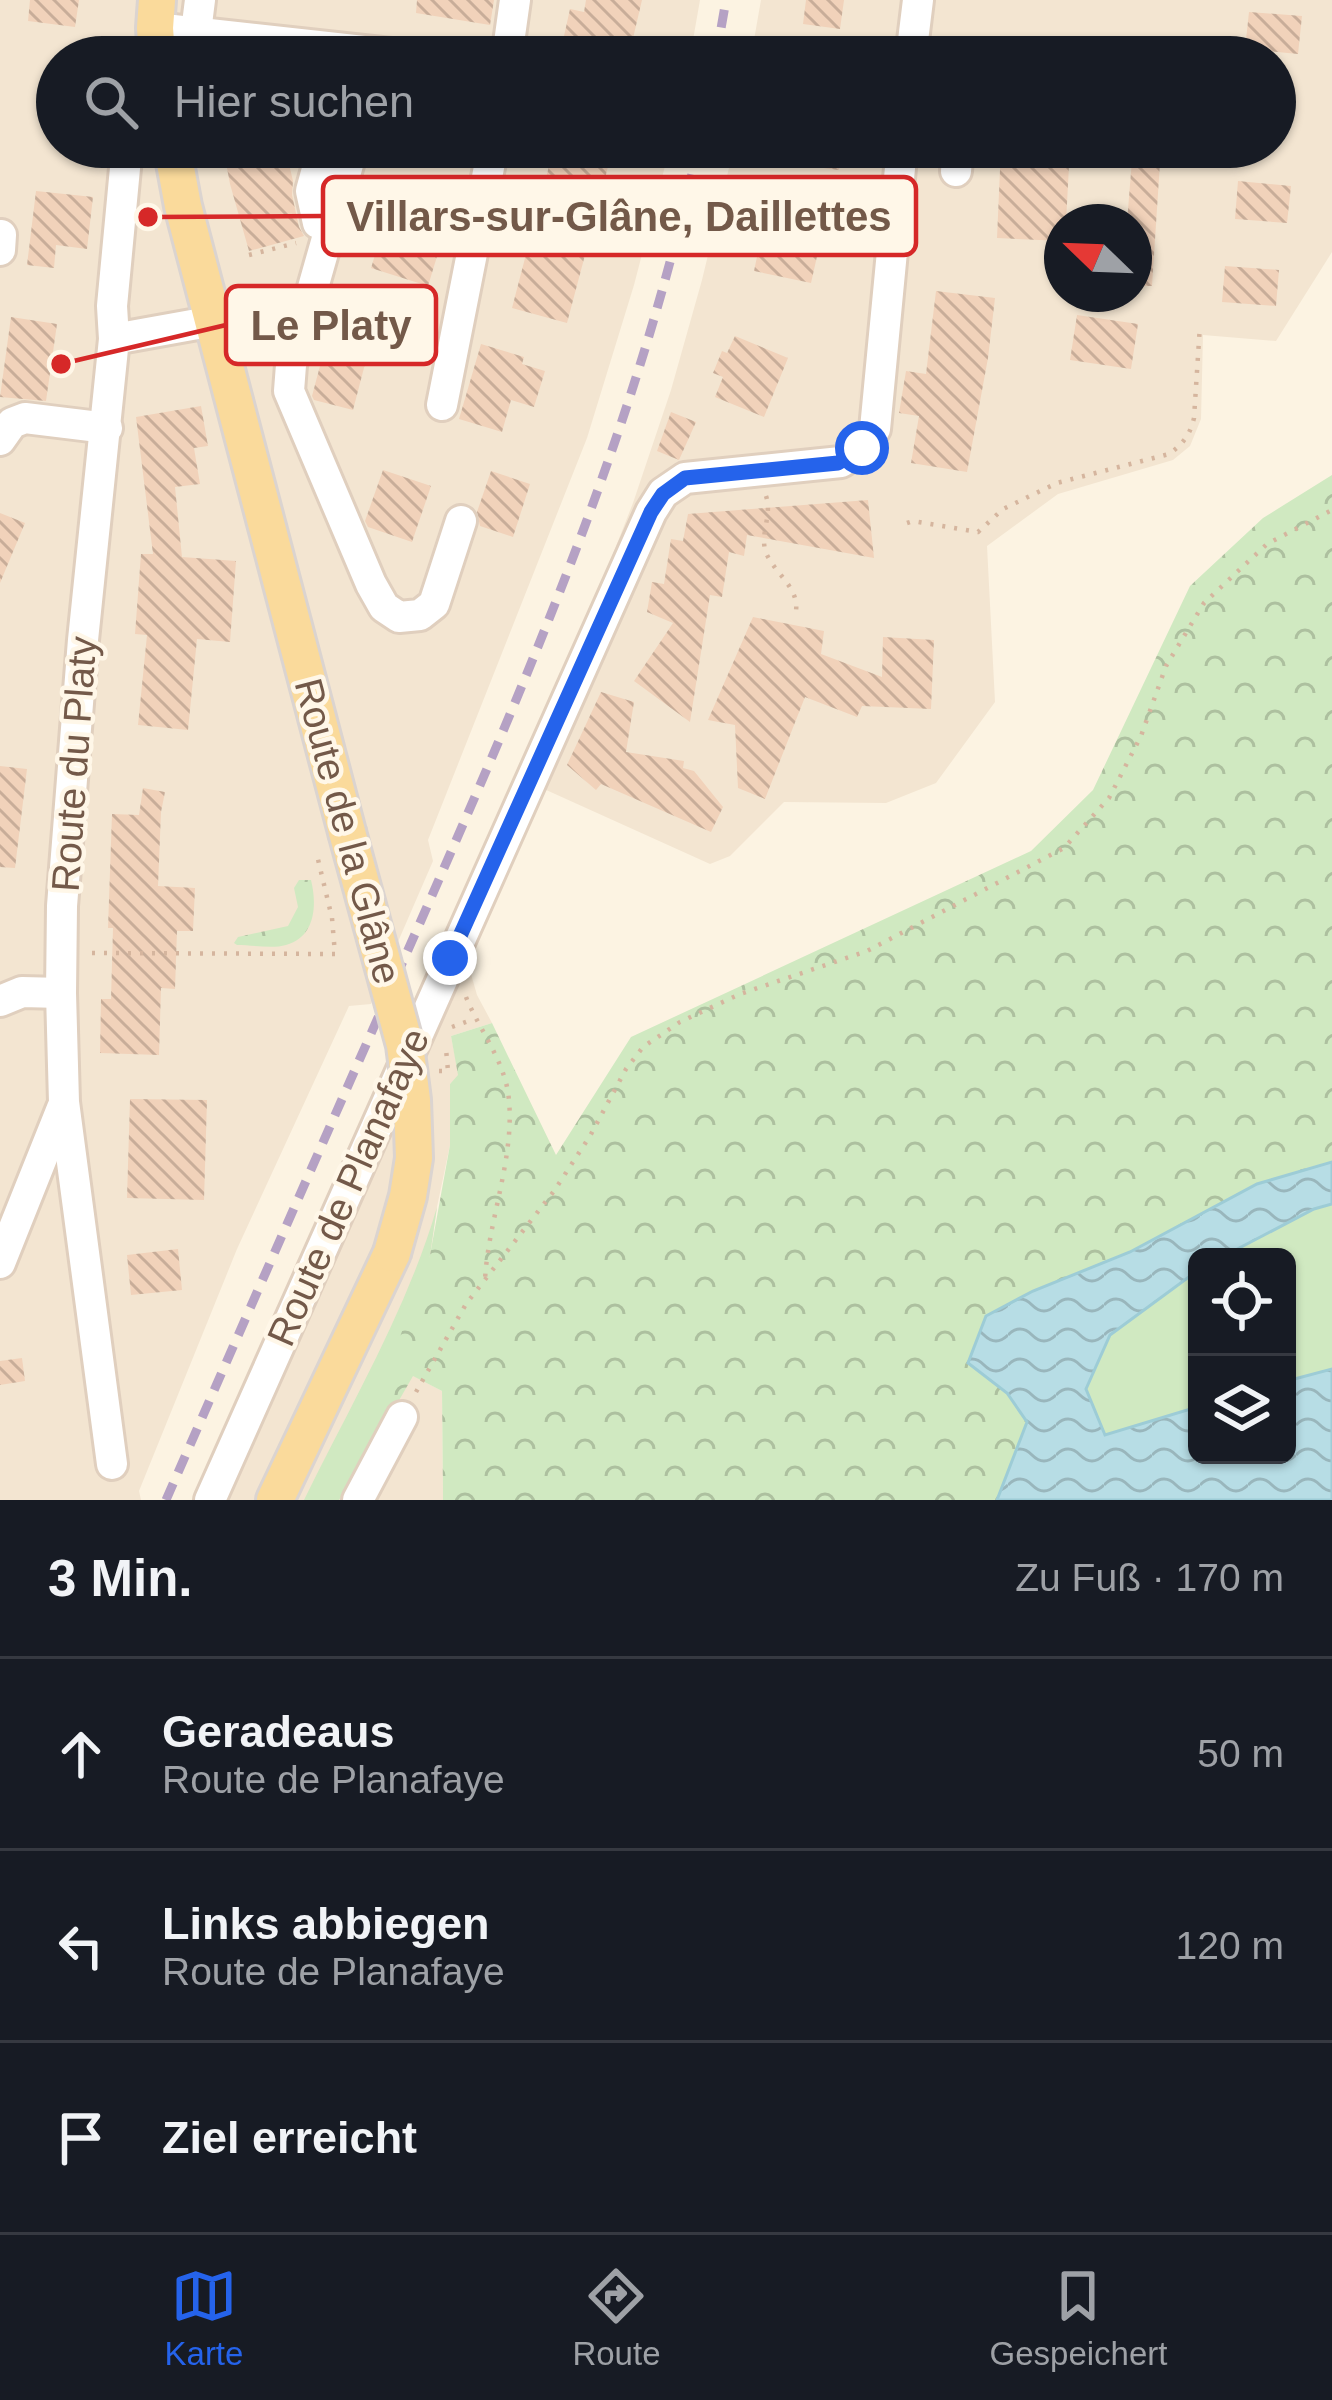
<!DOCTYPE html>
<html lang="de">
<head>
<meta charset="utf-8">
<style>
	:root { --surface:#171b24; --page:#20242c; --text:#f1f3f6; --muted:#9ea1a6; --line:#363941; --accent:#2563eb }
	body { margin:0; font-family:Arial,sans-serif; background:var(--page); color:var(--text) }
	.controls { position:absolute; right:36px; bottom:36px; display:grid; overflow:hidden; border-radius:18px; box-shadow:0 3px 9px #0004 }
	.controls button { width:108px; height:108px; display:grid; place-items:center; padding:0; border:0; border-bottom:3px solid var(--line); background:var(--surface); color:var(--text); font:60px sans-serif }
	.compass { position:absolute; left:1044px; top:204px; width:108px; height:108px; border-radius:50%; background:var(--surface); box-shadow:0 3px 9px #0004; rotate:293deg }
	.stop { position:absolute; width:36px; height:36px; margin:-27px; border:9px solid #2563eb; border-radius:50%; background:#fff }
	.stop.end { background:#2563eb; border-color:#fff; box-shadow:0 3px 12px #0008 }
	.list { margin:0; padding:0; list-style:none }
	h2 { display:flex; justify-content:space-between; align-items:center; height:156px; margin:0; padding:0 48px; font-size:51px }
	h2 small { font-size:39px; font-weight:400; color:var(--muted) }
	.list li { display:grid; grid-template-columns:78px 1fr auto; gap:36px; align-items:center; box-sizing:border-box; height:192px; padding:0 48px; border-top:3px solid var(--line) }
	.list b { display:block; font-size:45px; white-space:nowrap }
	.list p { margin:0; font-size:39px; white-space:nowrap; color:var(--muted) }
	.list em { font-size:39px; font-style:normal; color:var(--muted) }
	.icon { flex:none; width:66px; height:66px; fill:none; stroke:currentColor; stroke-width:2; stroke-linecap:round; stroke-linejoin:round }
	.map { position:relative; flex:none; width:1332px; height:1500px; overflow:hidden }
	.search { position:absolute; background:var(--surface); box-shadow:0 3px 9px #0004; left:36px; right:36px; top:36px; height:132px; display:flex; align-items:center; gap:30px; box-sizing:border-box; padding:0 42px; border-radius:66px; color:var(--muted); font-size:45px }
	.sheet { height:732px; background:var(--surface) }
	nav { display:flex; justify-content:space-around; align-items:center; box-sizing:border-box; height:168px; border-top:3px solid var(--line); background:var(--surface); font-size:33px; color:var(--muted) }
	nav a { display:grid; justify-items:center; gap:6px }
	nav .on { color:var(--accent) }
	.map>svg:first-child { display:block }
	.residential { fill:#f3e5d1; fill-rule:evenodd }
	.green { fill:#d0e9c1 }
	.forest { fill:url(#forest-crowns) }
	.water { fill:url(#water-waves); stroke:#9dccd6; stroke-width:3 }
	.building { fill:url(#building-back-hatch) }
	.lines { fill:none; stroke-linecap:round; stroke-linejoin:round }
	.minor-casing { stroke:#e0cfbe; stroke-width:36 }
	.major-casing { stroke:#dbd4d0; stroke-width:42 }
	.path { stroke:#d5b59e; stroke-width:4.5; stroke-dasharray:3 9; stroke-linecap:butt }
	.minor { stroke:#fff; stroke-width:30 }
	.major { stroke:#fada9b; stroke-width:36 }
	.rail { stroke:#b5a1c4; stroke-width:9; stroke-dasharray:18 12; stroke-linecap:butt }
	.major-bridge-casing { stroke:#dbd4d0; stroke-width:42; stroke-linecap:butt }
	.major-bridge { stroke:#fada9b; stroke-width:36 }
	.route { stroke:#2563eb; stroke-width:15 }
	.labels { text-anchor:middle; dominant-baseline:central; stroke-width:9; stroke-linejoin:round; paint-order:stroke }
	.street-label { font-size:39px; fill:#735949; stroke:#fff7e8 }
	.leader { fill:none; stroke:#d62828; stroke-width:4.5 }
	.callout-dot { fill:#d62828; stroke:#fff7e8; stroke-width:4.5 }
	.callout { fill:#fff7e8; stroke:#d62828; stroke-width:4.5 }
	.callout-label { font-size:42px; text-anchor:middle; font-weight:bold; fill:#735949 }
</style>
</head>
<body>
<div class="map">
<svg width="1332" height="1500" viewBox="0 0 1332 1500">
	<defs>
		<pattern id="forest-crowns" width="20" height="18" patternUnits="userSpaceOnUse" patternTransform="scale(3)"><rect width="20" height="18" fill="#d0e9c1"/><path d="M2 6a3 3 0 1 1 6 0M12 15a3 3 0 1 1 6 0" fill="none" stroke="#adc09f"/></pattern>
		<pattern id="water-waves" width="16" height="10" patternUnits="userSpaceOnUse" patternTransform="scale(3)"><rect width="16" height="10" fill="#b7dde5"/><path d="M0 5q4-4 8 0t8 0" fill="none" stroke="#99b6bc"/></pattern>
		<pattern id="building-back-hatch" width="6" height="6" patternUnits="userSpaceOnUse" patternTransform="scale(3)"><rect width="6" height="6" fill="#f1d2ba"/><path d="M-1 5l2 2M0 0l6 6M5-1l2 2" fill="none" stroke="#c8ad99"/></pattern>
	</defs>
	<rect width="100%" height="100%" fill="#fcf3e2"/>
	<!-- residential -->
	<g class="residential">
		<polygon points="0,0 700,0 690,57 57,57 57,147 670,147 634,285 587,438 428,840 433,861 371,1004 349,1006 237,1249 139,1491 141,1500 0,1500"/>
		<path d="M 761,0 L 1332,0 L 1332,252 L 1276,341 L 1203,335 L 1201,419 L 1190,446 L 1173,460 L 1058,494 L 987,546 L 995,702 L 936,783 L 886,803 L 784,802 L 730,856 L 710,864 L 544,789 L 467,960 L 477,995 L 492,1023 L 451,1036 L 459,1076 L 450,1084 L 450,1145 L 437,1207 L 414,1376 L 442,1391 L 443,1500 L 198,1500 L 589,615 L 633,503 L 671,390 L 702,280 L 734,147 L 1275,147 L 1275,57 L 751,57 ZM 1062,222 L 1134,222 L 1134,294 L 1062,294 Z"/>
	</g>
	<!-- green -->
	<g class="green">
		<polygon points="1332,1204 1332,1369 1287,1381 1287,1257 1223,1257 1314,1209"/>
		<path d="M 437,1207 L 430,1255 L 390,1416 L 339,1500 L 304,1500 C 351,1404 407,1310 437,1207 Z"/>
		<polygon points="1197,1271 1197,1407 1105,1435 1085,1389 1110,1335"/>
	</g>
	<!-- forest -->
	<g class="forest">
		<polygon points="1332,475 1332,1162 1257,1184 1130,1252 1033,1291 986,1316 968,1363 1007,1393 1028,1422 997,1500 443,1500 442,1391 413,1376 390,1416 380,1409 379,1394 430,1255 450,1145 450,1084 458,1075 451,1036 492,1023 556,1155 631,1037 1031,851 1093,790 1190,586 1263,518"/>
		<path d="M 299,880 L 311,880 C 317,904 316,937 286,945 C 273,949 251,945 237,945 L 234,943 L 238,937 L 288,926 L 298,907 L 294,888 Z"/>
	</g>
	<!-- water -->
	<polygon class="water" points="1332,1162 1332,1204 1314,1209 1222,1257 1197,1257 1197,1271 1110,1335 1086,1389 1105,1435 1197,1407 1197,1455 1287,1455 1287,1381 1332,1369 1332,1500 997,1500 1027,1422 1007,1393 968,1363 986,1316 1033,1291 1130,1252 1257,1184"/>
	<!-- building -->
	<g class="building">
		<polygon points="30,0 79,0 75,27 28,21"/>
		<polygon points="417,0 494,0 490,25 416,13"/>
		<polygon points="586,0 642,0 630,51 564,36 570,9 584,12"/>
		<polygon points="806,0 844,0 840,29 803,24"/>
		<polygon points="1249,12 1302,16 1298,54 1245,49"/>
		<polygon points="223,147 285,147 293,181 292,195 299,227 304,236 249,251 230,184"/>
		<polygon points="554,147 613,147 601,194 588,191 582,213 576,236 589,240 567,323 512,308"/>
		<polygon points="771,147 842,147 839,170 770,161"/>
		<polygon points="1001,147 1070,147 1066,222 1062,222 1062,241 997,238"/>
		<polygon points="1133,147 1161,147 1152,286 1134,286 1134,222 1127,222"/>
		<polygon points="1238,181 1291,186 1287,223 1235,219"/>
		<polygon points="36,191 93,197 87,249 56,245 54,268 27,265"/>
		<polygon points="392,200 449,217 428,286 371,268"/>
		<polygon points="778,211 825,221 811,283 754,271 761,238 772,241"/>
		<polygon points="1225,266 1279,270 1276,306 1222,302"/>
		<polygon points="936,291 995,298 988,358 967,472 911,463 919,416 899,413 906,371 926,374"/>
		<polygon points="337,302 378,314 353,410 314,400 312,396"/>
		<polygon points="1077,315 1138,324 1131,369 1070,360"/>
		<polygon points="11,317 57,324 46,401 0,397"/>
		<polygon points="735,336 788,358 764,417 715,397 723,377 713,373 722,351 727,353"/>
		<polygon points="481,344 524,357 522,364 545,371 534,407 511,400 502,432 459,419"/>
		<polygon points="201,406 208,446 194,448 200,484 175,487 182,557 236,561 230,642 197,639 188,730 138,725 147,635 135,634 141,554 153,554 136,417"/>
		<polygon points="671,412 696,422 679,460 657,451"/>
		<polygon points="383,470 431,486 412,542 368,527 365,521"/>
		<polygon points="491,471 530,484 513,537 480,526 477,512"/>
		<polygon points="868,500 874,558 747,535 744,556 729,552 722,597 710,595 690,722 634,681 673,623 647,612 652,582 664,584 671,539 683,541 688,514"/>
		<polygon points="0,513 25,523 0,583"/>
		<polygon points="753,617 824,631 821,654 882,677 883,637 934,640 931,709 862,706 857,717 805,697 765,799 738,788 735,725 708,720"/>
		<polygon points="601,692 634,702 626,752 684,761 683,768 694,771 723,807 711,832 601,784 596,790 567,765"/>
		<polygon points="0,766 27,769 15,868 0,867"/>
		<polygon points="143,788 165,792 161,812 158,886 195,888 193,931 177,931 175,989 161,988 159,1055 100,1053 101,999 111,999 113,928 108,928 112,814 139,815"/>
		<polygon points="130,1099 207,1100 204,1200 127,1198"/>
		<polygon points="178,1249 182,1290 131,1295 127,1255"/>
		<polygon points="22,1358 25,1381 0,1385 0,1361"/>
	</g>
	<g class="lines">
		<!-- minor casing -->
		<g class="minor-casing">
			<g id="minor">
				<polyline points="155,28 418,57"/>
				<polyline points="196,32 200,0"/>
				<polyline points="507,57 515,0"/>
				<polyline points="911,57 918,0"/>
				<polyline points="353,147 291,365 289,391 371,584 384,607 399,617 420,615 434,604 461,521"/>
				<polyline points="956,171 958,147"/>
				<polyline points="318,223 311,191 323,147"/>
				<polyline points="0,250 1,235"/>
				<polyline points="114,339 112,306 127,147"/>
				<polyline points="442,405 493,147"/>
				<polyline points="0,440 12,423 25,418 107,428"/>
				<polyline points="0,1001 22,992 61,993"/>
				<polyline points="0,1263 62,1108"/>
				<polyline points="112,1464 64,1102 61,993 62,906 83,640 114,339 214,321"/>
				<polyline points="210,1500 651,512 663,493 685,478 841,462 862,449 875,429 902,147"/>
				<polyline points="358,1500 402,1417"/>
			</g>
		</g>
		<!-- major casing -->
		<g class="major-casing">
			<g id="major">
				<polyline points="157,0 155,28 157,57"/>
				<polyline points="172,147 183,206 347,832"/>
				<polyline points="275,1500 392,1253"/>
			</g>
		</g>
		<!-- path -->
		<g class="path">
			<polyline points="249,255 296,243"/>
			<path d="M 766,496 C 773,516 758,536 767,555 C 778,577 802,590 795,616"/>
			<path d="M 907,523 L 913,521 L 978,532 L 1003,509 L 1057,483 L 1169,454 C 1183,444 1190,435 1194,418 L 1200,325"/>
			<polyline points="92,953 335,954 332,918 316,851"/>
			<path d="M 466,997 C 479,1029 502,1057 508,1092 C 517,1153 488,1219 485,1280"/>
			<polyline points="452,1027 474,1019"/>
			<polyline points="439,1071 448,1071 446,1049"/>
			<polyline points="416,1392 466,1304 554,1191 590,1136 626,1069 643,1047 680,1022 740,994 867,951 1064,848 1109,798 1141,736 1166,666 1204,603 1267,544 1332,510"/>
		</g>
		<!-- minor -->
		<use href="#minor" class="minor"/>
		<!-- major -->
		<use href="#major" class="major"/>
		<!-- rail -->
		<g class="rail">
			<polyline points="716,57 726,0"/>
			<path d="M 166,1500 C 250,1308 334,1117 419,925 C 532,668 638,423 698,147"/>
		</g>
		<!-- major-bridge casing -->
		<g class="major-bridge-casing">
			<polyline id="major-bridge" points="347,832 405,1045 412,1100 414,1158 408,1196 392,1253"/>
		</g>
		<!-- major-bridge -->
		<use href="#major-bridge" class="major-bridge"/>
	</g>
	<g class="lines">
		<!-- route -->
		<polyline class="route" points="450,958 651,512 663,494 685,478 838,463 862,448"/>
	</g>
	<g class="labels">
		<!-- street labels -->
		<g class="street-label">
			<text transform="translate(74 764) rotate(-86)">Route du Platy</text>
			<text transform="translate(348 831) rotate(75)">Route de la Glâne</text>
			<text transform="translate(348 1187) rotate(-66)">Route de Planafaye</text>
		</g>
	</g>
	<!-- callouts -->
	<path class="leader" d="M148 217L323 216M61 364L226 325"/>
	<g class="callout-dot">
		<circle cx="148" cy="217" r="12"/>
		<circle cx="61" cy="364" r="12"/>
	</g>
	<g class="callout">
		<rect x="323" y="177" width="593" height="78" rx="12"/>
		<rect x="226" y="286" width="210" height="78" rx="12"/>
	</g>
	<g class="callout-label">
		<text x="619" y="231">Villars-sur-Glâne, Daillettes</text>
		<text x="331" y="340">Le Platy</text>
	</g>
</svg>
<div class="controls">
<button><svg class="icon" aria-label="locate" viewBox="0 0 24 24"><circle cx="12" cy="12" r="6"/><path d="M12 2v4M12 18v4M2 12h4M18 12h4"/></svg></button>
<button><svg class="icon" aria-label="layers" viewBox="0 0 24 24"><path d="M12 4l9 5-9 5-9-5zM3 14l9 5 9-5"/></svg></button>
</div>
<svg class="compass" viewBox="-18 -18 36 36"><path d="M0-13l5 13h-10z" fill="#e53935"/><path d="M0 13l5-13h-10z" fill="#9ea1a6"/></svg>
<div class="stop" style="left:862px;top:448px"></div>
<div class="stop end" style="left:450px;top:958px"></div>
<div class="search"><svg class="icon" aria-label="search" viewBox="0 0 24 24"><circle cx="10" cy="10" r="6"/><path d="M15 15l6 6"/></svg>Hier suchen</div>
</div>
<section class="sheet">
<h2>3 Min.<small>Zu Fuß · 170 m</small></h2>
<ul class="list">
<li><svg class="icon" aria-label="ahead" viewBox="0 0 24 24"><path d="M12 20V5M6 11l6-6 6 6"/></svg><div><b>Geradeaus</b><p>Route de Planafaye</p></div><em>50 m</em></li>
<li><svg class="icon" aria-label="left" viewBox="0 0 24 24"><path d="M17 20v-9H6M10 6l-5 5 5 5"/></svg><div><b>Links abbiegen</b><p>Route de Planafaye</p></div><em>120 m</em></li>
<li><svg class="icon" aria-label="arrive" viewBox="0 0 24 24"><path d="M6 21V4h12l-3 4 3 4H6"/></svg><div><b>Ziel erreicht</b></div></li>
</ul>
</section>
<nav>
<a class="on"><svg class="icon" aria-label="map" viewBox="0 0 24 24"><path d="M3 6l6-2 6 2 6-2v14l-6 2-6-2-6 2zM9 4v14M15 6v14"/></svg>Karte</a>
<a><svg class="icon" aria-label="directions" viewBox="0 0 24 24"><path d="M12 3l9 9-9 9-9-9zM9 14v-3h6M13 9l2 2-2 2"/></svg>Route</a>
<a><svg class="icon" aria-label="saved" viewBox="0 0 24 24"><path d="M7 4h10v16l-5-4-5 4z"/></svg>Gespeichert</a>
</nav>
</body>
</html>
